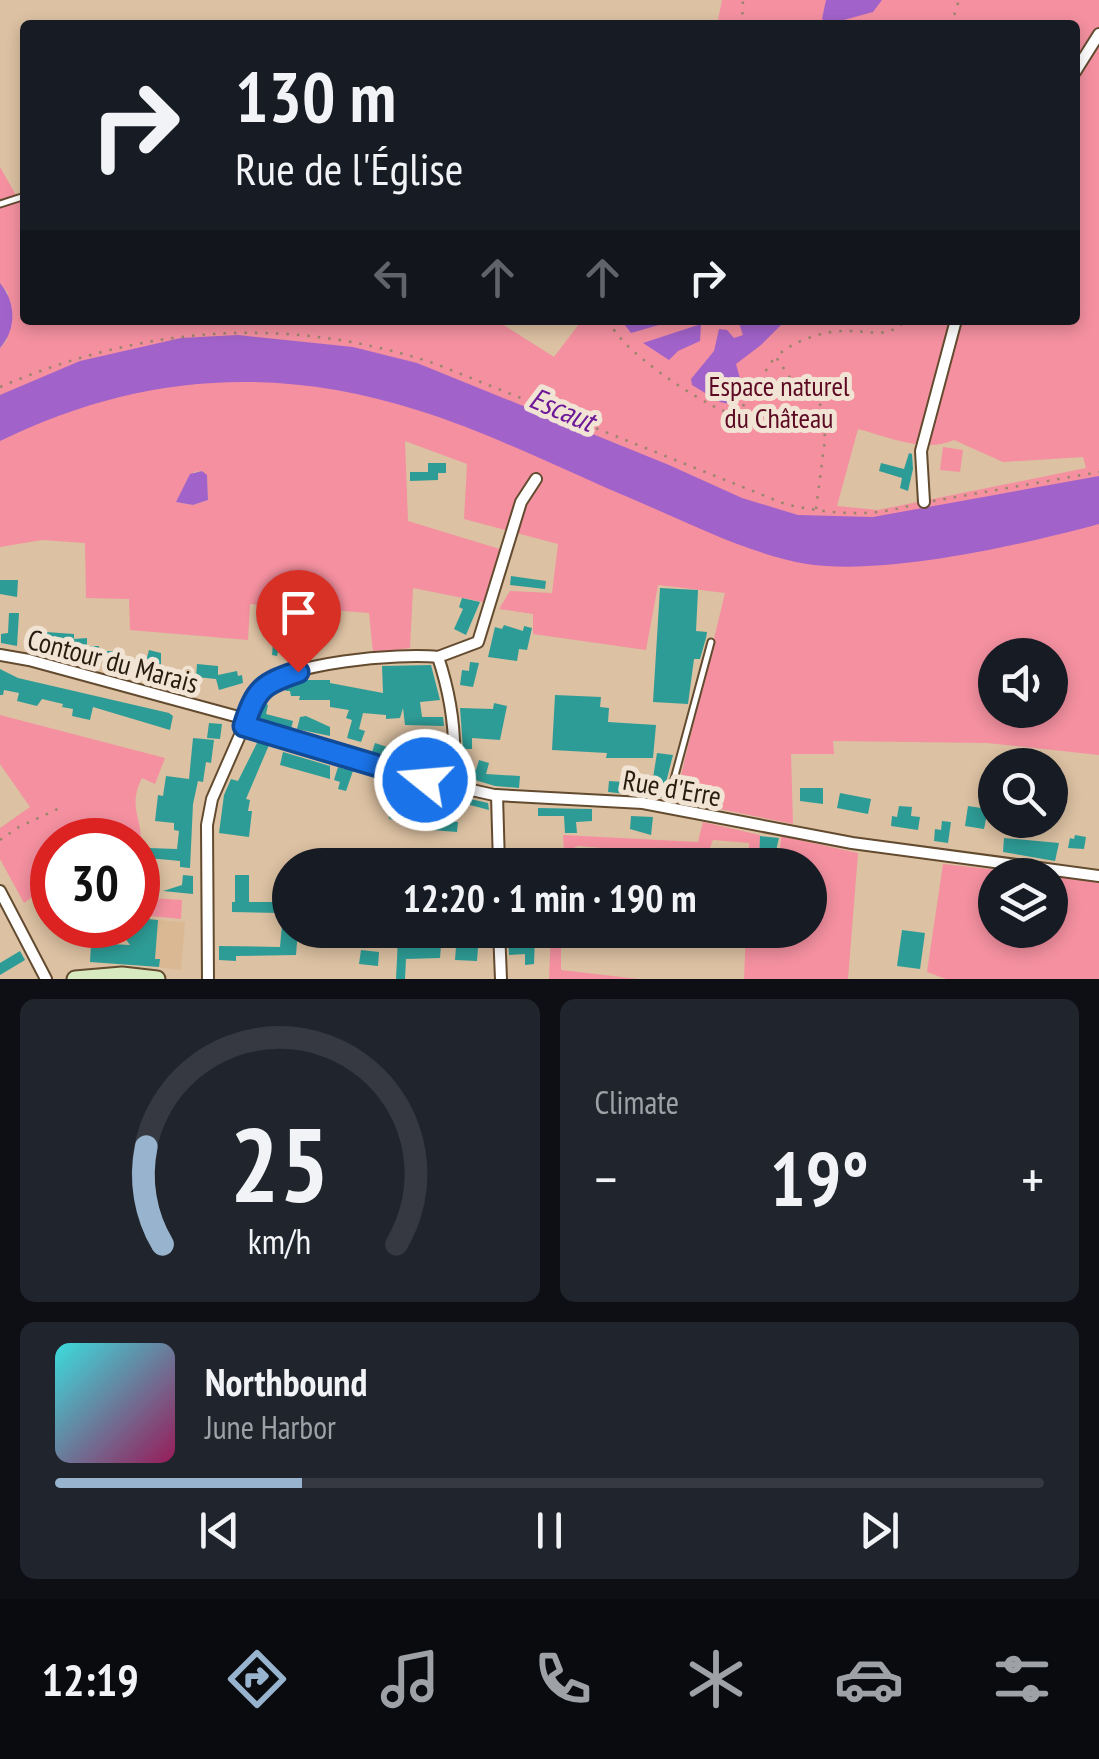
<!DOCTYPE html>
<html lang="en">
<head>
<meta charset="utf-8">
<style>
  body { margin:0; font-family:"PT Sans Narrow",sans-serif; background:#20242c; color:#f1f3f6; height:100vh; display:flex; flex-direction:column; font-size:38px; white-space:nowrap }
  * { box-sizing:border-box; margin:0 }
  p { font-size:32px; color:#9ea1a6 }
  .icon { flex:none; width:55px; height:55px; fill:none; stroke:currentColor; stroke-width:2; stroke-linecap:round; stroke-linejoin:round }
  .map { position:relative; height:979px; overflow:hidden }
  .panel { display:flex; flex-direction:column; gap:20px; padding:20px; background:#0d0f14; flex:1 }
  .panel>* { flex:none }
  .hud { position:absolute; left:20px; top:20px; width:1060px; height:305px; border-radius:10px; box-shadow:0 5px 15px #0003; background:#171b24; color:#f1f3f6; overflow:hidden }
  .tools { position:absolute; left:978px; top:638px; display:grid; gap:20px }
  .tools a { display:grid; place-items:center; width:90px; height:90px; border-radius:50%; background:#171b24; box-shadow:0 5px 15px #0003; font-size:50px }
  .speed { position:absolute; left:30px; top:818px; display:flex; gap:20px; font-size:50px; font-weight:700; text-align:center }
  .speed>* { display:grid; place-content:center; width:130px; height:130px; border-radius:50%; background:#171b24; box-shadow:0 5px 15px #0003; line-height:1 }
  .speed .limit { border:15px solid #d22; background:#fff; color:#111 }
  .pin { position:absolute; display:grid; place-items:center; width:85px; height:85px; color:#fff; margin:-102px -42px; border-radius:50% 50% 50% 0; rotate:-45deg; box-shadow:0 0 10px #0007 }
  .pin .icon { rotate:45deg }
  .me { position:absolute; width:110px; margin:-55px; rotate:287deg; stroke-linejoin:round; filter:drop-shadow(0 0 8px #0008) }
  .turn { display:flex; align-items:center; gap:35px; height:210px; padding:0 50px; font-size:45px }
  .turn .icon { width:130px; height:130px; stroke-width:2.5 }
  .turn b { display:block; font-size:70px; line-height:85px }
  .lanes { display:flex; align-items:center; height:95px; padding:0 50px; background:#0003; justify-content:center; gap:50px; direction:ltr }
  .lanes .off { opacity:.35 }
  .big { font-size:75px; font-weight:800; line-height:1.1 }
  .panel .widget { flex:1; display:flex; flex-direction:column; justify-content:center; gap:15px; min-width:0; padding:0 35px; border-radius:15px; background:#20242c }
  .panel .dial { align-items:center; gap:0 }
  .dial svg { height:260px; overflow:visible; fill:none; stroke:#363941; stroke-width:7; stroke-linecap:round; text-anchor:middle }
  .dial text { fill:#f1f3f6; stroke:none }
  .song { display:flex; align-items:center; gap:30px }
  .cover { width:120px; height:120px; border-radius:15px; background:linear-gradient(135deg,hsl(180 70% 55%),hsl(330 70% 35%)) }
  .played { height:10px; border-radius:5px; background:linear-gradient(90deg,#98b3ce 25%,#363941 25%) }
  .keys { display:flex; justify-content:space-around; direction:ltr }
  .heat { display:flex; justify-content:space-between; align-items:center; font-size:55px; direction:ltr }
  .panel .tiles { flex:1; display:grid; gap:20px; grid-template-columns:1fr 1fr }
  .widget:last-child { grid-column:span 2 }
  .trip { position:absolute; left:272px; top:848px; width:555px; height:100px; border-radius:50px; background:#171b24; box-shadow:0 5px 15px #0003; font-weight:800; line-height:100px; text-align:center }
  .dock { display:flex; height:160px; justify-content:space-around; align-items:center; background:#090b0e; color:#9ea1a6 }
  .dock .icon { width:70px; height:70px }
  .dock .on { color:#98b3ce }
  .dock b { font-size:45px; color:#f1f3f6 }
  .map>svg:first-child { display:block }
</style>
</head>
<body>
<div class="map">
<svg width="1099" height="979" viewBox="0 0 1099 979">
  <rect width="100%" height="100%" fill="#dcc1a2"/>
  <polygon fill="#d9b893" points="144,919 185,922 181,970 141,965"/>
  <g fill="#f490a0" fill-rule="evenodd">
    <path d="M 722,0 L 1099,0 L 1099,755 L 987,743 L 833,741 L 834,754 L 791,754 L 793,824 L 675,800 L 725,593 L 658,585 L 646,650 L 533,634 L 533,614 L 499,609 L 510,591 L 552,593 L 558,544 L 464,519 L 467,464 L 405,441 L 408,521 L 503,550 L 488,603 L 413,588 L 410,648 L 373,653 L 369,613 L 250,604 L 248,640 L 130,630 L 129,599 L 86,598 L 85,543 L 42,540 L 0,547 L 0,348 L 7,340 L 8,293 L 0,283 L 0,167 L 25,211 L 25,320 L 496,320 L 554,357 L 582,320 L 1075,320 L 1075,25 L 717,25 ZM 858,429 C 888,437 925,453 954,440 L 1003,462 L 1083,457 L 1086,468 L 878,510 L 837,506 ZM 202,471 L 207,476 L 208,500 L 193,505 L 176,502 L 194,472 ZM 995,655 L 1050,655 L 1050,710 L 995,710 Z"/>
    <polygon points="943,447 963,450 960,472 940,470"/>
    <path d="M 0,715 L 165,758 L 155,784 L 142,778 C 125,811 148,823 138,851 L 138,840 L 52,840 C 52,875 54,883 24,903 L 0,859 L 0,828 L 30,807 L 0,764 Z"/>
    <polygon points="703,822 760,835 759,865 748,865 749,843 713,840 707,856 578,846 572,849 570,865 565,865 563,835 698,842"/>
    <polygon points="781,836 858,853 848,979 744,979 746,930 810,930 810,865 779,865"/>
    <polygon points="943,864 1047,875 995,875 995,930 1050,930 1050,875 1099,880 1099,979 946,979 927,972"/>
    <polygon points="152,898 182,900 181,919 150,916"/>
    <polygon points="551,930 561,930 561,970 638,979 549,979"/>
  </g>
  <g fill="#a163ca">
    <polygon points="826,0 882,0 873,12 829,24 822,19"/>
    <path d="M 0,283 C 16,302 17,329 0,348 Z"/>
    <polygon points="621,320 676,320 631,333"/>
    <polygon points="738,320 786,320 761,345 736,364 743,389 737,401 730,404 720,402 692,385 691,379 714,351 719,329 727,330 734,338 743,335"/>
    <polygon points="701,324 700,341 678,351 669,360 643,343"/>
    <path d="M 238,335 L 353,347 L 417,363 L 669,465 L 742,498 L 798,515 L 873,517 L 1099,476 L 1099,524 C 1021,545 886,576 807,564 C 749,554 691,524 637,501 C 567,472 491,433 420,411 C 274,364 137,374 0,441 L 0,395 L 80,361 L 181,338 Z"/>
    <polygon points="202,471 207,475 208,500 193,505 176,502 190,474"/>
  </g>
  <g fill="#2e9c96">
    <polygon points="909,453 912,454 913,469 908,491 900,488 902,478 879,471 881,463 904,469"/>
    <polygon points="428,463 446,463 446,473 438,473 438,480 410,481 410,472 428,472"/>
    <polygon points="511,576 546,581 545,589 510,585"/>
    <polygon points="0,580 18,580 17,597 0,594"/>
    <polygon points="660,588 698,590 696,631 707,632 706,638 700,659 694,659 688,704 653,702"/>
    <polygon points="462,598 480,602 466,635 454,629 463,609 459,607"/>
    <polygon points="9,613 19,613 17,646 1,643 1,634 8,633"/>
    <polygon points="271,621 288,622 287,639 281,638 277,656 272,655 274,631 270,631"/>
    <polygon points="298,624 305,624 309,659 301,661"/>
    <polygon points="504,625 523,631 524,626 532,628 527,650 519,649 517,661 488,657 495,627 502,629"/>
    <polygon points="46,632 74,634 74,639 87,638 87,646 99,646 99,651 119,651 119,661 78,660 78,648 43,644"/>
    <polygon points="149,650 161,653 161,669 145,665"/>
    <polygon points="470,662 479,663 473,687 460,685 462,670 469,671"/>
    <polygon points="197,664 218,666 218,675 237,671 238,676 242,675 243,683 219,690 216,679 196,677"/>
    <polygon points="431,665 440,700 420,702 422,717 443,717 444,726 405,725 403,708 400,718 386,719 386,715 363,713 359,729 365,731 361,742 347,738 352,720 346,718 349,710 330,707 330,700 299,700 300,696 291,696 290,691 286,691 285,685 298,680 330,680 330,683 383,693 382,666"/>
    <polygon points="0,669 18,678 169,713 173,716 170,730 93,707 90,720 72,716 73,709 62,707 63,704 42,699 37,706 17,701 19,693 4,690 3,695 0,695"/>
    <polygon points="555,695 601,697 600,707 609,708 608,722 656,725 653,758 606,758 607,753 552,750"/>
    <polygon points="261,702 268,705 266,714 293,721 291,729 257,719"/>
    <polygon points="494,703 507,706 500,740 472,738 472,749 463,749 460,708 493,709"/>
    <polygon points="306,716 330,727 330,736 297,729 300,717"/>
    <polygon points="209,723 222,724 220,739 207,738"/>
    <polygon points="193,738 214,740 211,763 206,762 203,782 198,781 193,804 190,868 180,867 180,861 148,858 148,848 177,849 179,831 174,830 174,823 155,821 158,795 163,796 166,776 189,779"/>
    <polygon points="258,741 269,745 246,799 250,800 248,811 252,811 249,837 219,833 224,795 231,779 238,781"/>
    <polygon points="406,741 421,741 423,764 436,767 440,753 446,753 444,775 371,755 375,743 390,748 389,753 408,759"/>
    <polygon points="283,752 330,766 330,779 280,765"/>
    <polygon points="657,753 673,755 662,798 608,792 609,781 652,784"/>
    <polygon points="479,760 489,763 486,774 520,776 519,788 495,786 462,776 462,767 476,770"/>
    <polygon points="346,766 354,768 346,791 338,789 340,782 334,780 338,767 345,769"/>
    <polygon points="384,777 392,780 391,801 381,800"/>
    <polygon points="800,788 823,788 823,804 800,801"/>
    <polygon points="426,789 488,803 489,810 436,796 434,820 458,822 457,832 432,830 433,824 389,819 390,806 424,809"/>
    <polygon points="840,793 871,799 868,814 837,808"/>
    <polygon points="899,806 912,807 911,816 920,817 918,830 891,826 892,816 897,817"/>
    <polygon points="968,806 988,809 984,829 965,826"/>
    <polygon points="538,808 592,809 592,821 576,822 577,833 565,833 564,816 538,816"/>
    <polygon points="631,816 653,817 651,835 630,829"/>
    <polygon points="942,821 951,822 948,843 934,841 935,829 941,830"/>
    <polygon points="1075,835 1086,837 1084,849 1068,848 1070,838 1074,839"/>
    <polygon points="760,836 779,838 773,863 759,863"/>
    <polygon points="1004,838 1059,843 1055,861 1003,852"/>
    <polygon points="524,849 524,856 539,855 538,865 508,865 507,850"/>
    <polygon points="183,875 193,876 193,894 163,891 182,885"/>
    <polygon points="235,875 249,875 249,902 290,902 290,930 298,930 296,955 236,956 236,961 219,960 219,946 280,947 283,913 232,912 232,902 235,902"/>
    <polygon points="138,918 158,920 155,959 160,959 159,967 90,962 91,943 130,945 122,934 126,925 138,925"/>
    <polygon points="508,930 516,930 516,938 535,937 534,964 525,965 525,954 509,955"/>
    <polygon points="902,930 925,933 920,969 897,966"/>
    <polygon points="398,938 406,938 406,944 441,945 440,958 406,959 405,979 396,979"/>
    <polygon points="456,947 478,948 477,961 455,960"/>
    <polygon points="361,950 379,952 378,966 359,964"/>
    <polygon points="20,951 25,960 0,975 0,963"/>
  </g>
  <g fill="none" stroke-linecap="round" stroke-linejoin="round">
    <defs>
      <g id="lane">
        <polyline points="0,204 25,196"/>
        <polyline points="667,805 711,642"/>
      </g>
      <g id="street">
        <polyline points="1075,72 1099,34"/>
        <polyline points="924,502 921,451 956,320"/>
        <polyline points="0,655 29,660 246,719 244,726"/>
        <path d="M 246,719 C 249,710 252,697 259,690 C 285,662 400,653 438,657"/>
        <polyline points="244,726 414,777 494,795 643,803 852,843 1099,876"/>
        <path d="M 452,785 C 458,740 452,699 438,657 L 478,642 L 521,502 L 536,479"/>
        <polyline points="497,795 499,865"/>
        <polyline points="0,891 46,979"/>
        <polyline points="499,930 501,979"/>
        <polyline points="208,979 207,825 212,799 244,726"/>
      </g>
      <polyline id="secondary" points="75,979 122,975 157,979"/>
    </defs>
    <use href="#lane" stroke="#634b30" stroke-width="9"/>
    <use href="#street" stroke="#634b30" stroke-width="14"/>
    <use href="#secondary" stroke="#634b30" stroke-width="19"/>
    <g stroke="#9a856d" stroke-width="2.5" stroke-dasharray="2.5 8" stroke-linecap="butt">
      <polyline points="742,25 743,0"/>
      <polyline points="951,25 959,0"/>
      <path d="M 609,320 C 617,348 696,400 724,411 L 744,405 L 774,358"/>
      <path d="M 0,387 C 142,326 288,314 436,364 L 785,504 C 828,514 872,518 915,504"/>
      <polyline points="933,501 1099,472"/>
      <path d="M 816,509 L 825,439 L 823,407 L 795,385 L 776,357 C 791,342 822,331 844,331 C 867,330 888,340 906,320"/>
      <polyline points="0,840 19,827 62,807"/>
    </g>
    <use href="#lane" stroke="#fff" stroke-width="5"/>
    <use href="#street" stroke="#fff" stroke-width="10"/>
    <use href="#secondary" stroke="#d8eabf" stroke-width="15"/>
  </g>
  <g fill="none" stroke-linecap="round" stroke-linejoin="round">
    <defs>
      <path id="route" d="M 298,672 C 262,684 256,689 244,726 L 425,780"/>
    </defs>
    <use href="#route" stroke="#114b97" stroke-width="25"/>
    <use href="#route" stroke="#1a73e8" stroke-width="18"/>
  </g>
  <g text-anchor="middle" stroke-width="10" stroke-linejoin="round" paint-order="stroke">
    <g font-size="28" fill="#5c0923" stroke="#f2e4d4">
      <text x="779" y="396">Espace naturel<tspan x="779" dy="32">du Château</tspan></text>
    </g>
    <g font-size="28" fill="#261c10" stroke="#f2e4d4">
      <text transform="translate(113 661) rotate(15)" y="10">Contour du Marais</text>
      <text transform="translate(672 788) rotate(10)" y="10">Rue d'Erre</text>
    </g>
    <g font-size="30" font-style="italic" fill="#6d1998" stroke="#f2e4d4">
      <text transform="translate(562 410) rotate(23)" y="10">Escaut</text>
    </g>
  </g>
</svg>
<div class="tools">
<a><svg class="icon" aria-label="sound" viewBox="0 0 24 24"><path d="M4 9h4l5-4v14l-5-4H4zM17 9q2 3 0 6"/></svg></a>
<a><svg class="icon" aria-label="search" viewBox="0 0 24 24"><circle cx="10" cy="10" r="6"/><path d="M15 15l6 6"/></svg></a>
<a><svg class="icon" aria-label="layers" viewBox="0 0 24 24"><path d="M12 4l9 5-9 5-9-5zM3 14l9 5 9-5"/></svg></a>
</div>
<div class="speed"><div class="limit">30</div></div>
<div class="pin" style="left:298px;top:672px;background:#d93025"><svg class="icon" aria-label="arrive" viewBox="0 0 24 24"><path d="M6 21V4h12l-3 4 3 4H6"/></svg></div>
<svg class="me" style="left:425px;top:780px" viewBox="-20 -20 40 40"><circle r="17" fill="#1a73e8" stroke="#fff" stroke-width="3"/><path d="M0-11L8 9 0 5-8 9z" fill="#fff"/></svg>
<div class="trip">12:20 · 1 min · 190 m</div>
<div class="hud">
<div class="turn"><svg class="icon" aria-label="right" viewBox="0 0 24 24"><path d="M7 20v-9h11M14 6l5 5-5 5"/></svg><div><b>130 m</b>Rue de l'Église</div></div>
<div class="lanes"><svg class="icon off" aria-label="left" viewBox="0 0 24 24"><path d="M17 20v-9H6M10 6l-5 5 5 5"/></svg><svg class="icon off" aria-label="ahead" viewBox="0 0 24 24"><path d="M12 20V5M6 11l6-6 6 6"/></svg><svg class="icon off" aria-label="ahead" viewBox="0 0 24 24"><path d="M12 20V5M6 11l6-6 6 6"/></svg><svg class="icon" aria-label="right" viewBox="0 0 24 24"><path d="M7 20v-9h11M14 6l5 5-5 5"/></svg></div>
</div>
</div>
<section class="panel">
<div class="tiles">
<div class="widget dial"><svg viewBox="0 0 100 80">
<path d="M14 69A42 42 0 1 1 86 69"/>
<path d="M14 69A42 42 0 0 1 9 39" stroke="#98b3ce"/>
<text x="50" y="56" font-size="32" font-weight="700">25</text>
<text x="50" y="72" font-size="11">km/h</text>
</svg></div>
<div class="widget"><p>Climate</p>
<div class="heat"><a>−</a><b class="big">19°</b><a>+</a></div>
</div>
<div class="widget">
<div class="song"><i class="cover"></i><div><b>Northbound</b><p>June Harbor</p></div></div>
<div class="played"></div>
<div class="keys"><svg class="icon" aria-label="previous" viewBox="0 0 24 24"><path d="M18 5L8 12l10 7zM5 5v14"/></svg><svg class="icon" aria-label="pause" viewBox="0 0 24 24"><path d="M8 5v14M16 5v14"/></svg><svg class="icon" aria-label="next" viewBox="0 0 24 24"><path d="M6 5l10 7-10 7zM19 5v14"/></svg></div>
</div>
</div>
</section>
<nav class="dock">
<b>12:19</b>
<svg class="icon on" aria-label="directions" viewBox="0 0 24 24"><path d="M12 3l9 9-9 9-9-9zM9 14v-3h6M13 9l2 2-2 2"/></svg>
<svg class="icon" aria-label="music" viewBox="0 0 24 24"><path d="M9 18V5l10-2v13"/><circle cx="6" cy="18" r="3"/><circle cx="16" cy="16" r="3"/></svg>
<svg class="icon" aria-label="phone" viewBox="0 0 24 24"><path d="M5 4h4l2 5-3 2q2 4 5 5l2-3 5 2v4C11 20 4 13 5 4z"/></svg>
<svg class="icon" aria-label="climate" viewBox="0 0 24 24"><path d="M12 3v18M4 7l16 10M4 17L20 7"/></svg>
<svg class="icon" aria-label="car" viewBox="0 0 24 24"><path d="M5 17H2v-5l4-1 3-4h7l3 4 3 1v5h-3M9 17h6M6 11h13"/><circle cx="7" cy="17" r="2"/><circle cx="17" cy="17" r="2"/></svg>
<svg class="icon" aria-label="filters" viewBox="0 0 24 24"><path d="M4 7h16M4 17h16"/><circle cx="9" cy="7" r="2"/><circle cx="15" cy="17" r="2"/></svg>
</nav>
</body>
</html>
